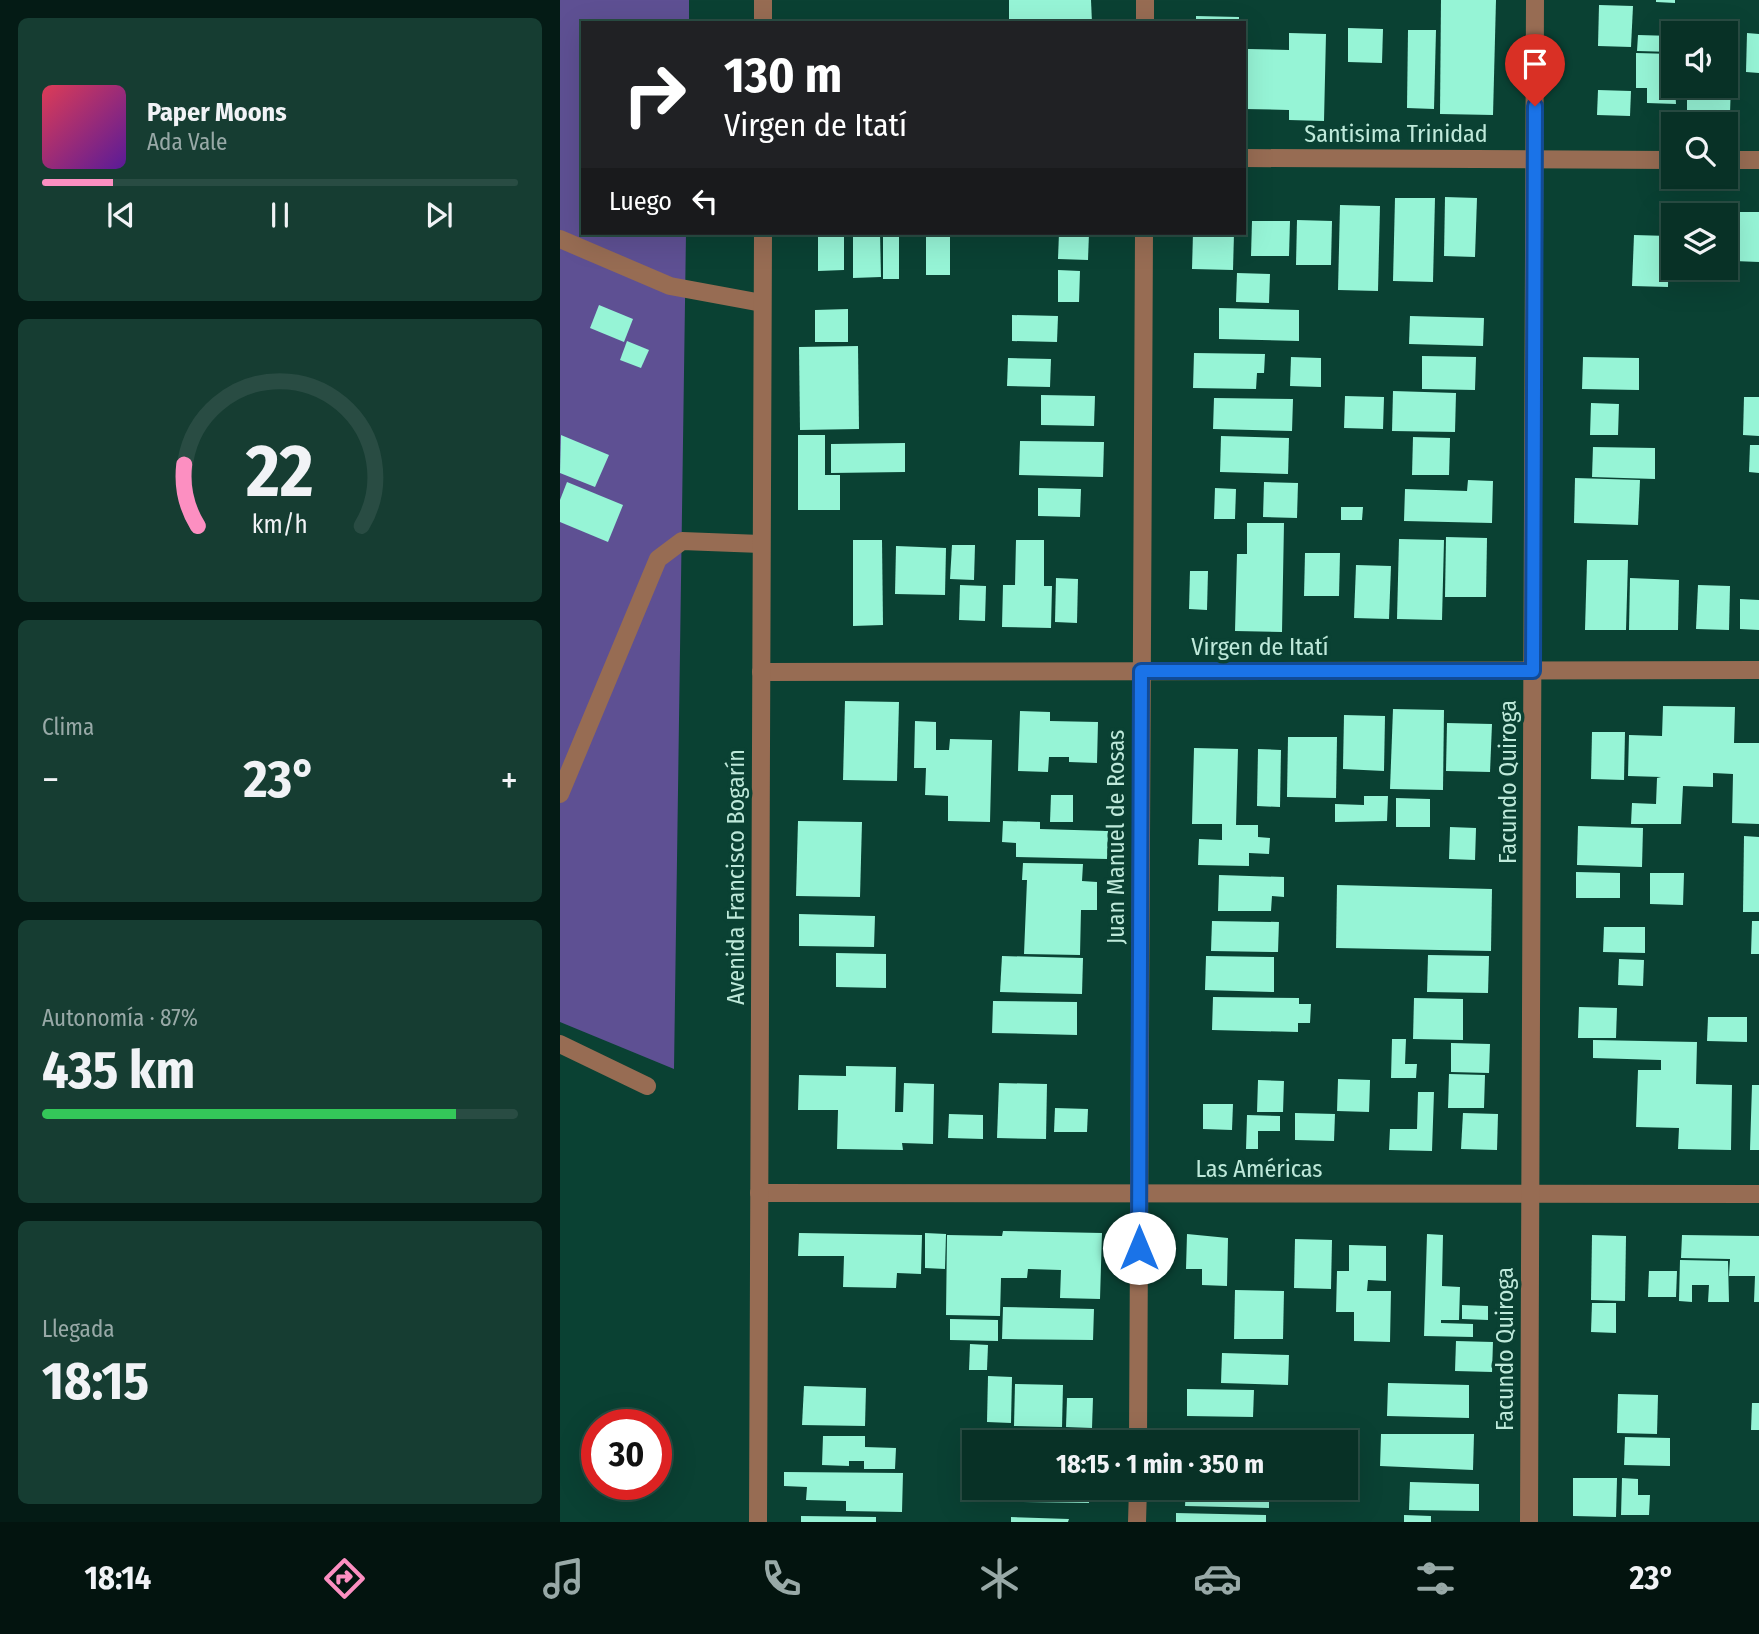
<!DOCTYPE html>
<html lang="es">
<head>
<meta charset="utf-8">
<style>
  body { margin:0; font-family:"Fira Sans Condensed",sans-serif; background:#163d32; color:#f1f3f6; height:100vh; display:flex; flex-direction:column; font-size:26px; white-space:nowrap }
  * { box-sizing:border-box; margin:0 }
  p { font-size:23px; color:#98a9a7 }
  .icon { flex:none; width:38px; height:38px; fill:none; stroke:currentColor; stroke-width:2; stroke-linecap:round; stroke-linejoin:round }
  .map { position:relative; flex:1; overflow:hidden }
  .sheet { display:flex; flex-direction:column; gap:18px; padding:18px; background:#041b15; width:560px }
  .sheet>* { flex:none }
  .banner { position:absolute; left:21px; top:21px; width:665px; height:214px; border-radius:0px; box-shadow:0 7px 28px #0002,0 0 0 2px #294c43; background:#202124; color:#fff; overflow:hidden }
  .buttons { position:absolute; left:1101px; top:21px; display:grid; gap:14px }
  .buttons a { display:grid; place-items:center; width:77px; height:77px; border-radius:0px; background:#083126; box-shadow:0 7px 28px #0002,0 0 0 2px #294c43; font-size:35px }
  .speed { position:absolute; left:21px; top:1409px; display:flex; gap:14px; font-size:35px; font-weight:700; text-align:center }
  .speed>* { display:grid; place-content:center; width:91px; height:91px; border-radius:50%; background:#083126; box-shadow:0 7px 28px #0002,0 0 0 2px #294c43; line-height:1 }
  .speed .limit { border:10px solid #d22; background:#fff; color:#111 }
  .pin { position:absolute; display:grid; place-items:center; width:60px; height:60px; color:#fff; margin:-72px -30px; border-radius:50% 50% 50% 0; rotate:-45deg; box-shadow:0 0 7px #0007 }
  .pin .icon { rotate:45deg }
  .me { position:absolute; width:77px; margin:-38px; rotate:0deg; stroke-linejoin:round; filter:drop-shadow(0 0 5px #0008) }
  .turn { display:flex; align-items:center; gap:24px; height:147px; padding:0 28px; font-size:32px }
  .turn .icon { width:91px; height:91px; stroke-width:2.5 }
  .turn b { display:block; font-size:49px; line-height:60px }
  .then { display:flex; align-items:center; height:66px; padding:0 28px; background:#0003; gap:14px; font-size:26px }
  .big { font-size:52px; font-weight:700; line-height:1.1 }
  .sheet .tile { flex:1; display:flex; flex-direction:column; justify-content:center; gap:10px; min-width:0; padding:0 24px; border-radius:10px; background:#163d32 }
  .sheet .dial { align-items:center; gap:0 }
  .dial svg { height:182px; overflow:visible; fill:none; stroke:#294c43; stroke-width:7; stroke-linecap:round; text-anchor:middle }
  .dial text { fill:#f1f3f6; stroke:none }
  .song { display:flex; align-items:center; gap:21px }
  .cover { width:84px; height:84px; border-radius:10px; background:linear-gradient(135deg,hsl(350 70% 55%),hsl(270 70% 35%)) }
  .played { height:7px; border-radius:4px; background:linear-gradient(90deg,#fc8fc1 15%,#294c43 15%) }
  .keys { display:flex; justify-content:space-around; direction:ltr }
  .heat { display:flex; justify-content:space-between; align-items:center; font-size:38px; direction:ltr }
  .charge { height:10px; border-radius:5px; background:linear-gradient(90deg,#34c759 87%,#294c43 0) }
  .trip { position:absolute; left:402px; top:1430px; width:396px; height:70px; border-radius:0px; background:#083126; box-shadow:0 7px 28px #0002,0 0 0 2px #294c43; font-weight:700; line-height:70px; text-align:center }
  .tab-bar { display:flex; height:112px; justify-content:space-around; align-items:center; background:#03140f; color:#98a9a7 }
  .tab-bar .icon { width:49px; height:49px }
  .tab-bar .active { color:#fc8fc1 }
  .tab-bar b { font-size:32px; color:#f1f3f6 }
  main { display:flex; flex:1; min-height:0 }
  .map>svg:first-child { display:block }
</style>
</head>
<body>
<main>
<section class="sheet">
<div class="tile">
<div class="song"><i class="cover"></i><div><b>Paper Moons</b><p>Ada Vale</p></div></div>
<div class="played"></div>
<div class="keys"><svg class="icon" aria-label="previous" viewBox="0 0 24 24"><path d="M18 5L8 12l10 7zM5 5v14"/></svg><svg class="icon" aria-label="pause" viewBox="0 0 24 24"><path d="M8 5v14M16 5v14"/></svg><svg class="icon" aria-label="next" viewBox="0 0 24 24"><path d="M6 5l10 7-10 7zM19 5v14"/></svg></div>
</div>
<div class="tile dial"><svg viewBox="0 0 100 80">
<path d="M14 69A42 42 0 1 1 86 69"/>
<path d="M14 69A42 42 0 0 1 8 42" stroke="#fc8fc1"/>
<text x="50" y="56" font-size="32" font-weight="700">22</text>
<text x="50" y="72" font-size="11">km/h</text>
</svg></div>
<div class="tile"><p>Clima</p>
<div class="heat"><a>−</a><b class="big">23°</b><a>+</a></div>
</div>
<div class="tile"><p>Autonomía · 87%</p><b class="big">435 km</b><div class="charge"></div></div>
<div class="tile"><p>Llegada</p><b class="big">18:15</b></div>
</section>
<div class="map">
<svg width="1199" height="1522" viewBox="0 0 1199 1522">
  <rect width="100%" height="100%" fill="#0a4133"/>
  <polygon fill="#5e5093" points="0,0 129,0 129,23 23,23 23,233 126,233 114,1069 0,1022"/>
  <g fill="#96f4d6">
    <polygon points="449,0 531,0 532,23 449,23"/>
    <polygon points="881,0 936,0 933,115 880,114"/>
    <polygon points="1096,0 1115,0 1115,3 1096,2"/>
    <polygon points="1039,5 1073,6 1071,47 1038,46"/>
    <polygon points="636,16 679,17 679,23 636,23"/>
    <polygon points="788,28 823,29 822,63 788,62"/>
    <polygon points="848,30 876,30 874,109 847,108"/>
    <polygon points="729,33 766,34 764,121 729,120 729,110 684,109 688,49 729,50"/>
    <polygon points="1187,33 1199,34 1199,73 1186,72"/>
    <polygon points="1078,35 1113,36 1113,52 1077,51"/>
    <polygon points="1076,53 1113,54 1116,104 1087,103 1087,88 1076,88"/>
    <polygon points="1166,54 1172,54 1170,113 1127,112 1127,86 1166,86"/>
    <polygon points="1038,90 1071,91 1070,116 1037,115"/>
    <polygon points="885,197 917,198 915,257 884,256"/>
    <polygon points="835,198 875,198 873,282 833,281"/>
    <polygon points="1129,203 1152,204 1152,215 1129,215"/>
    <polygon points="780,205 820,206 818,291 778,290"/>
    <polygon points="1175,212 1199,212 1199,262 1174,261"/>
    <polygon points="737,220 772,221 771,265 736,265"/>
    <polygon points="692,221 730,221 729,256 691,256"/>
    <polygon points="258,233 284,233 284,270 258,271"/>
    <polygon points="293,233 320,233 321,277 293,278"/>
    <rect x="323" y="233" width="16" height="46"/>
    <rect x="366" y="233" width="24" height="42"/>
    <polygon points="499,233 529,233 528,260 498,259"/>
    <polygon points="633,233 674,233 673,270 632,269"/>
    <polygon points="1166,233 1172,234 1171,264 1166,264"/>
    <polygon points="1074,235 1109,236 1108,287 1072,286"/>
    <polygon points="498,270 520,271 519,302 498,302"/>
    <polygon points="677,273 710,274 709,303 676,302"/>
    <polygon points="39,305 73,319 64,342 30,328"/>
    <polygon points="659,308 739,310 739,341 659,339"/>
    <polygon points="288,309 288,342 255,342 255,310"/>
    <polygon points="452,315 498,316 497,342 452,341"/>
    <polygon points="850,316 924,318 923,346 849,344"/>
    <polygon points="67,341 89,350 81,368 60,360"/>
    <polygon points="298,346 299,429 240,430 239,347"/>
    <polygon points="634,353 705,354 704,373 697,373 696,389 633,388"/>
    <polygon points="862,356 916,357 915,390 862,389"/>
    <polygon points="731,357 761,358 761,387 730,386"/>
    <polygon points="1023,357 1079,358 1079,390 1022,389"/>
    <polygon points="448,358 491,359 490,387 447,386"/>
    <polygon points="833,391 896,393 895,432 832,431"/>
    <polygon points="481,395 535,396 534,426 481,425"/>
    <polygon points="785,396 824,397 823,429 784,428"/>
    <polygon points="1184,397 1199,397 1199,436 1183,435"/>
    <polygon points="654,398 733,399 732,431 653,429"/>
    <polygon points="1031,403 1059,404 1058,435 1030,435"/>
    <polygon points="1,435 49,455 35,487 0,473"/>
    <polygon points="238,435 265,435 265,475 280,475 280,510 238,510"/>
    <polygon points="661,436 729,438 728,474 660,472"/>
    <polygon points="853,437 890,438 889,475 852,475"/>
    <polygon points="460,441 544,442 543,477 459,475"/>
    <polygon points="345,443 345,472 271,473 271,444"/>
    <polygon points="1190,445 1199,445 1199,473 1189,472"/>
    <polygon points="1033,447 1095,448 1095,479 1032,477"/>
    <polygon points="1015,478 1080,480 1078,525 1014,523"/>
    <polygon points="908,480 933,481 932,523 844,521 845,489 907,491"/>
    <polygon points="7,482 63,505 48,542 0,522 0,500"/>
    <polygon points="704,482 738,483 737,518 703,517"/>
    <polygon points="478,488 521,489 520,517 478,516"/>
    <polygon points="655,488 676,489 675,519 654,519"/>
    <polygon points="781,507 803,507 802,520 781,520"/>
    <polygon points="687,523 724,523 722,632 675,631 677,554 687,554"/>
    <polygon points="886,537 927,538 926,597 885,597"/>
    <polygon points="839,539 884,540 882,620 837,619"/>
    <polygon points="293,540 322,540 323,625 293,626"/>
    <polygon points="456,540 484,540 484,586 492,586 491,628 442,627 443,585 455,585"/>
    <polygon points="392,545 415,545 414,580 390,579"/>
    <polygon points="336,546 386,548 385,595 335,594"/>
    <polygon points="745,553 780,553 779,596 744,596"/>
    <polygon points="1027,560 1068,560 1066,630 1025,630"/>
    <polygon points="796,565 831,566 829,619 794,618"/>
    <polygon points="630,571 648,571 647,610 629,609"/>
    <polygon points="496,578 518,579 517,623 495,622"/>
    <polygon points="1070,578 1119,580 1118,630 1069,630"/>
    <polygon points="400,585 426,586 425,621 399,620"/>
    <polygon points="1138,585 1170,586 1169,630 1136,629"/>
    <polygon points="1180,599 1199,600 1199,630 1180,629"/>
    <polygon points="285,701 339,702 337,781 283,780"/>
    <polygon points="1103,706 1175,707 1174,743 1199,743 1199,824 1172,823 1173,774 1153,773 1153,787 1123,786 1121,824 1071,824 1072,803 1096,804 1097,778 1101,777 1068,776 1069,735 1102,736"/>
    <polygon points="833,709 884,710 883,790 830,789"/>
    <polygon points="460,711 490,712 490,721 538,722 537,763 509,762 509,757 489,757 488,772 458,771"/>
    <polygon points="784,715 825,716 824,771 783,769"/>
    <polygon points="355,721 376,722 376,750 389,750 390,739 432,740 430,822 388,821 388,796 365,795 366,768 354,768"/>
    <polygon points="887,723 932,724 930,772 886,771"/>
    <polygon points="1032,732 1065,732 1064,780 1031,779"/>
    <polygon points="728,737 777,737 776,798 727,797"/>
    <polygon points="634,748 678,749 676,825 698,825 698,837 710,838 709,854 689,853 689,866 638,865 639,839 662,840 662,824 632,824"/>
    <polygon points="698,749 721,750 720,807 697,806"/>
    <polygon points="491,795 513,795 513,822 490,822"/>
    <polygon points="804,796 828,796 827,821 775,822 775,804 804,805"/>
    <polygon points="836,798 870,799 870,827 836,827"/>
    <polygon points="238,821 302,822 300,897 236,896"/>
    <polygon points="443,821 480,822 480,829 548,831 547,859 456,857 456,843 442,842"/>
    <polygon points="1018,826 1083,828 1082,867 1017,865"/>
    <polygon points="890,827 916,828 915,860 889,859"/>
    <polygon points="1184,836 1199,837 1199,912 1183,912"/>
    <polygon points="463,863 523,864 522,881 537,882 537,910 521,910 520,955 464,954 467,880 462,880"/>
    <polygon points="1016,872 1060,873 1060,898 1016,898"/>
    <polygon points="1090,873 1124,873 1123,905 1090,904"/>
    <polygon points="659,875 724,877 724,897 712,896 711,911 658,911"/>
    <polygon points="777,885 932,889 931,951 776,948"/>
    <polygon points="239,914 315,916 314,947 239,946"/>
    <polygon points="652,921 719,922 718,952 651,951"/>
    <polygon points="1192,921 1199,921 1199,954 1191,954"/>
    <polygon points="1044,927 1085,927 1085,953 1043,952"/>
    <polygon points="276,953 326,954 326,988 276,987"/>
    <polygon points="868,955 929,956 928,993 867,992"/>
    <polygon points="442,956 523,958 522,994 440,992"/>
    <polygon points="646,956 714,957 714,992 645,990"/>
    <polygon points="1059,959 1084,960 1083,986 1058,985"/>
    <polygon points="653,997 739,998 739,1004 751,1004 750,1023 738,1023 738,1032 652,1030"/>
    <polygon points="854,998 903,999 903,1040 853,1039"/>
    <polygon points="433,1001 517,1002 517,1035 432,1033"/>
    <polygon points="1019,1007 1057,1008 1056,1038 1018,1038"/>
    <polygon points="1148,1017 1187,1017 1187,1042 1147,1041"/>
    <polygon points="832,1039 846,1039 845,1064 857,1064 856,1078 831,1078"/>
    <polygon points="1033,1040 1137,1042 1136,1084 1172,1085 1171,1150 1118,1149 1119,1128 1076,1127 1078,1070 1101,1070 1101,1060 1033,1058"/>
    <polygon points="891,1043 930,1044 929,1073 891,1072"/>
    <polygon points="286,1066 336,1067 335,1112 343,1112 344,1083 374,1084 373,1144 342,1143 343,1150 277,1149 278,1110 238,1110 239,1075 286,1076"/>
    <polygon points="889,1074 925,1075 924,1108 888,1108"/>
    <polygon points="778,1079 810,1080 809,1112 777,1111"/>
    <polygon points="698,1080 724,1081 723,1112 697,1112"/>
    <polygon points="439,1083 487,1084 486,1139 437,1138"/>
    <polygon points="1192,1085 1199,1085 1199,1150 1190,1150"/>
    <polygon points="858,1092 874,1092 872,1151 829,1150 830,1129 857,1129"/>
    <polygon points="643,1104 673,1104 672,1130 643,1129"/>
    <polygon points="495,1108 528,1109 527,1132 494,1132"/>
    <polygon points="735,1113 775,1114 774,1141 735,1140"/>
    <polygon points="903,1113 938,1114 937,1150 901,1149"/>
    <polygon points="389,1114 423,1115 423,1139 388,1138"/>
    <polygon points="687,1115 720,1116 720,1131 698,1131 698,1149 686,1149"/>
    <polygon points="443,1231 542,1233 540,1299 500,1298 501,1270 468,1269 467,1278 441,1278 440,1316 386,1315 387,1235 442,1236"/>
    <polygon points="239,1233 362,1235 361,1274 337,1273 336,1288 283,1287 284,1256 238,1256"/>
    <polygon points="365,1233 386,1234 385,1269 365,1268"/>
    <polygon points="627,1234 668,1238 667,1286 642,1285 642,1269 626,1269"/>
    <polygon points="867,1234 883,1235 882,1286 900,1287 899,1320 881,1320 881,1323 913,1324 913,1337 864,1336"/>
    <polygon points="1032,1235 1066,1236 1065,1301 1031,1300"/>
    <polygon points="1122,1235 1199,1236 1199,1302 1194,1302 1195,1276 1169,1276 1170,1259 1121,1258"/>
    <polygon points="735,1239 772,1240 771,1289 734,1288"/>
    <polygon points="789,1245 826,1246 826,1281 808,1280 807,1291 831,1291 830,1342 794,1341 794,1312 776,1312 777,1271 789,1271"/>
    <polygon points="1120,1260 1168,1261 1169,1302 1148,1302 1149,1285 1132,1285 1132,1302 1119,1301"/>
    <polygon points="1089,1271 1117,1271 1116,1297 1088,1297"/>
    <polygon points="675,1290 724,1291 723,1339 674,1339"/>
    <polygon points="1032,1303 1056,1303 1056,1333 1031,1332"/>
    <polygon points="902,1305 928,1306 928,1320 902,1319"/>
    <polygon points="443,1307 534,1309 533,1340 442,1339"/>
    <polygon points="390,1319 438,1320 438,1341 390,1340"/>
    <polygon points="896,1341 933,1342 932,1372 895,1371"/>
    <polygon points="410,1344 428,1345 427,1370 409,1370"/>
    <polygon points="662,1353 729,1355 728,1385 661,1383"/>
    <polygon points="428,1376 452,1377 451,1423 427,1422"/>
    <polygon points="828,1383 909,1385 909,1418 827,1416"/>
    <polygon points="455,1384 503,1385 502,1427 454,1426"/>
    <polygon points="244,1386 306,1388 305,1426 242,1425"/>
    <polygon points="627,1389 694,1390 693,1417 627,1416"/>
    <polygon points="1058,1394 1098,1395 1097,1434 1057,1433"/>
    <polygon points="507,1398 533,1398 532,1428 506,1427"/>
    <polygon points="1192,1403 1199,1403 1199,1430 1191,1430"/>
    <polygon points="629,1430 667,1431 667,1442 629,1442"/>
    <polygon points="438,1431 512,1433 511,1442 438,1442"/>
    <polygon points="821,1434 914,1434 913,1470 820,1466"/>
    <polygon points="263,1436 305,1436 305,1447 336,1448 335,1469 304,1469 304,1461 289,1461 289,1466 262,1465"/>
    <polygon points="1065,1437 1110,1438 1110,1466 1064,1465"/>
    <polygon points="224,1472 343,1473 342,1512 286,1511 286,1501 246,1500 247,1487 224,1486"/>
    <polygon points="1013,1478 1057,1478 1056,1517 1013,1516"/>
    <polygon points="1062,1478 1078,1479 1078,1495 1090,1495 1089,1515 1061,1515"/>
    <polygon points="850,1482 919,1484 919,1511 849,1510"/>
    <polygon points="463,1488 529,1488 529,1503 463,1502"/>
    <polygon points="626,1488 709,1488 709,1508 625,1506"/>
    <polygon points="616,1513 706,1515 706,1522 616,1522"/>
    <polygon points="844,1515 871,1516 871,1522 844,1522"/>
    <polygon points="241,1516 316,1517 316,1522 241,1522"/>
    <polygon points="451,1517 509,1519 508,1522 451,1522"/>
  </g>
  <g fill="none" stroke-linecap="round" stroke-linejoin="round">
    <g stroke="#976c53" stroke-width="18">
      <polyline points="203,23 203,0"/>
      <polyline points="585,23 585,0"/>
      <polyline points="684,158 1113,160"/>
      <polyline points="1166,160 1199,160"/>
      <polyline points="0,239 110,286 202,303"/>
      <polyline points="201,672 1199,670"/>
      <polyline points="0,794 98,559 122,541 201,544"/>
      <polyline points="0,1044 87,1086"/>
      <polyline points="199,1193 1199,1194"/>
      <polyline points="578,1442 584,233"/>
      <polyline points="198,1522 203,233"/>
      <polyline points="577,1522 578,1488"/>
      <polyline points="969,1522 975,0"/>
    </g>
  </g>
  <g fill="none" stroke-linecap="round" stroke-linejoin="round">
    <defs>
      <polyline id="route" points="579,1248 581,671 973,671 975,106"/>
    </defs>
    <use href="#route" stroke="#114b97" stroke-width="18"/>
    <use href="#route" stroke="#1a73e8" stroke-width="12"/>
  </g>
  <g text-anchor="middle" stroke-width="7" stroke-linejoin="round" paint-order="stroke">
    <g font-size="24" fill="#bee9da" stroke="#0a4133">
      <text x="836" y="142">Santisima Trinidad</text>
      <text x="700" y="655">Virgen de Itatí</text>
      <text transform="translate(948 782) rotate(-90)" y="8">Facundo Quiroga</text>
      <text transform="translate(556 837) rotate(-90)" y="8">Juan Manuel de Rosas</text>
      <text transform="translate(176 877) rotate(-90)" y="8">Avenida Francisco Bogarín</text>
      <text x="699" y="1177">Las Américas</text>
      <text transform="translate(945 1349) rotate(-90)" y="8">Facundo Quiroga</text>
    </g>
  </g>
</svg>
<div class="buttons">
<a><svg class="icon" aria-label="sound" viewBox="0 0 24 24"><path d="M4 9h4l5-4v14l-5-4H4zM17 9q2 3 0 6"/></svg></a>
<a><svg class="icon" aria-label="search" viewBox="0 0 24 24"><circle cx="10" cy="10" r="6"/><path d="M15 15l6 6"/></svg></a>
<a><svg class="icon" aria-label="layers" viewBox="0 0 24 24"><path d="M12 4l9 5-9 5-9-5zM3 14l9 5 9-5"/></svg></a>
</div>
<div class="speed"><div class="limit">30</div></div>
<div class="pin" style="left:975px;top:106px;background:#d93025"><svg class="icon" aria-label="arrive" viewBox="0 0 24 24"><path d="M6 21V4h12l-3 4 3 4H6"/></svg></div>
<svg class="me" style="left:579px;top:1248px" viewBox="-20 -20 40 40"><circle r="19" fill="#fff"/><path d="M0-13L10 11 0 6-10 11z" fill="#1a73e8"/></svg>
<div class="trip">18:15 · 1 min · 350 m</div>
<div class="banner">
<div class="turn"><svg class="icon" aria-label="right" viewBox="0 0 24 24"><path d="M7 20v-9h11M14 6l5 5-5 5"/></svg><div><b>130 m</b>Virgen de Itatí</div></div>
<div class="then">Luego<svg class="icon" aria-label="left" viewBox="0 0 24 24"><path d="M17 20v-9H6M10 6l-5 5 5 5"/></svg></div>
</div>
</div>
</main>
<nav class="tab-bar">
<b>18:14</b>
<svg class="icon active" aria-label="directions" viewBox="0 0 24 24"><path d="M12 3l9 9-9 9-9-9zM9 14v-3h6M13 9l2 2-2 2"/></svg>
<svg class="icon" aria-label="music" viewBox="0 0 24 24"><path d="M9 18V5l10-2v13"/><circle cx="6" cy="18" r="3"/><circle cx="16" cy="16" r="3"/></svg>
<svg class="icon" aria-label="phone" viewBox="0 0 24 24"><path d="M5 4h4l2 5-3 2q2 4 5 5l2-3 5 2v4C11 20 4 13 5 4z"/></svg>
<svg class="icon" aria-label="climate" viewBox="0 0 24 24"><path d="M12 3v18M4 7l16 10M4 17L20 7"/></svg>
<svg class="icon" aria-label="car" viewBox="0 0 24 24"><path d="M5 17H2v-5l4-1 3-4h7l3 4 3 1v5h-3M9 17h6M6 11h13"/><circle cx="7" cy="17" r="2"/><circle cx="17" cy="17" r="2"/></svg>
<svg class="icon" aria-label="filters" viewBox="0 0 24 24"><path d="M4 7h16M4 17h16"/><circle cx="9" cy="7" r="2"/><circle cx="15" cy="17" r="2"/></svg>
<b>23°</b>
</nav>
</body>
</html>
